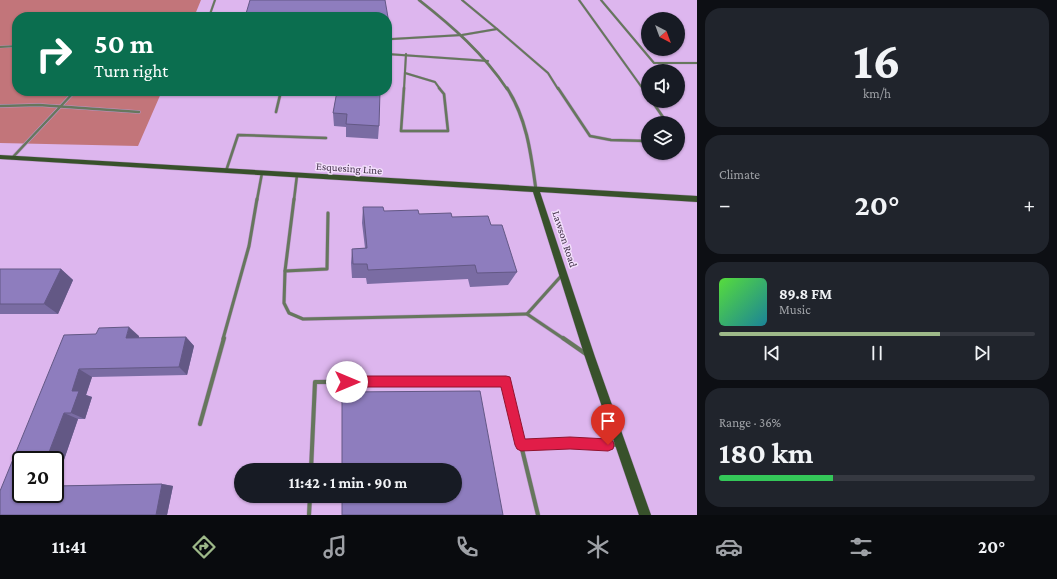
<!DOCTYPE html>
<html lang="en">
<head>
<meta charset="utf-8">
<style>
  body { margin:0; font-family:"Crimson Pro",serif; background:#20242c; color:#f1f3f6; height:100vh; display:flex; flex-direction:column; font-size:15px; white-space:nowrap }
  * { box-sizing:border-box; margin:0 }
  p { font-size:13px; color:#9ea1a6 }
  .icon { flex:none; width:22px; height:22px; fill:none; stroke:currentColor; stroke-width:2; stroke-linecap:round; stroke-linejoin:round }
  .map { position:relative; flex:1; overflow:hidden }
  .sheet { display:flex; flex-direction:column; gap:8px; padding:8px; background:#0d0f14; width:360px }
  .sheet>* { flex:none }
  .hud { position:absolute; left:12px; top:12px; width:380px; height:84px; border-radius:16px; box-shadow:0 1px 3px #0004; background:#0b6e4f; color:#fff; overflow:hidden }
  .needle { width:26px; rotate:139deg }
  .buttons { position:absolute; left:641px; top:12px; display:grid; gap:8px }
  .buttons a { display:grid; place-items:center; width:44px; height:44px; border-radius:50%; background:#171b24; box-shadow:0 1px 3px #0004; font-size:20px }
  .speed { position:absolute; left:12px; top:451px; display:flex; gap:8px; font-size:20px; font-weight:700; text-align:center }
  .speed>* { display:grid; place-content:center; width:52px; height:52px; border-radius:50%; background:#171b24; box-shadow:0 1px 3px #0004; line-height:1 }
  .speed .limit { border:2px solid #111; border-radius:6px; background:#fff; color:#111 }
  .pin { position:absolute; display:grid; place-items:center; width:34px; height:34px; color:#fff; margin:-41px -17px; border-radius:50% 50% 50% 0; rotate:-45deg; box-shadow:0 0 4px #0007 }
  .pin .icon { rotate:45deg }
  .me { position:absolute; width:44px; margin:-22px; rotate:90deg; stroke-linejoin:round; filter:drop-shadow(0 0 3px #0008) }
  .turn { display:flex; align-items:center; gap:14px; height:84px; padding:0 16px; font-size:18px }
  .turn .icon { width:52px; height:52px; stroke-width:2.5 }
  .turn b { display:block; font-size:28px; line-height:34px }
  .big { font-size:30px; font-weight:700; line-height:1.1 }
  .sheet .tile { flex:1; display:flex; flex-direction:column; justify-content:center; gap:6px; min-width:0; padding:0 14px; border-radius:16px; background:#20242c }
  .sheet .dial { align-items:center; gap:0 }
  .dial b { font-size:52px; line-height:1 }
  .song { display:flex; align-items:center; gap:12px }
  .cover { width:48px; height:48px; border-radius:6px; background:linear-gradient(135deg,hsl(110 70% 55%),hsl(190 70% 35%)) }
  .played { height:4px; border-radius:2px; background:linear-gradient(90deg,#9eb989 70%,#363941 70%) }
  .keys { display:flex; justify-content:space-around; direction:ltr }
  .heat { display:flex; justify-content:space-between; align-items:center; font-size:22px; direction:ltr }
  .charge { height:6px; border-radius:3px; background:linear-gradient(90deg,#34c759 36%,#363941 0) }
  .trip { position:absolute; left:234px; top:463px; width:228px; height:40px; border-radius:20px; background:#171b24; box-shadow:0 1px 3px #0004; font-weight:700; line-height:40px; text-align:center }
  .tab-bar { display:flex; height:64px; justify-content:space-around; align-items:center; background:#090b0e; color:#9ea1a6 }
  .tab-bar .icon { width:28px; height:28px }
  .tab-bar .on { color:#9eb989 }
  .tab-bar b { font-size:18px; color:#f1f3f6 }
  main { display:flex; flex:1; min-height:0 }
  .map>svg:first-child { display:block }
</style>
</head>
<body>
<main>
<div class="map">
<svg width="697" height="515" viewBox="0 0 697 515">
  <rect width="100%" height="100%" fill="#ddb6ee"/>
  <polygon fill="#c2757a" points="0,0 201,0 194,17 17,17 17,91 162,91 138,146 0,143"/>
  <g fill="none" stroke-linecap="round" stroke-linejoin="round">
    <defs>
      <g id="lane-far3">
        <polyline points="579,0 643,89"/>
        <polyline points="601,0 654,63 697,63"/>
        <polyline points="209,17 215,0"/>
        <polyline points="497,29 548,73 558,89"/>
        <polyline points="392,39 462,35 497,29 462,0"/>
        <polyline points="0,47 17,46"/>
        <polyline points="387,54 488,61"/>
        <polyline points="405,73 435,82 440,89"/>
        <polyline points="404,89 406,54"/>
      </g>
      <g id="lane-far2">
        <polyline points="404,88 401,131 448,131 444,94 439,88"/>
        <polyline points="558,88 590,136 611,140 648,141"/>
        <polyline points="643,88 648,95"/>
        <polyline points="652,101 667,123"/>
        <polyline points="0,106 39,105 139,112"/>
        <polyline points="276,112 281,91"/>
        <polyline points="12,158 75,91"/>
        <polyline points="226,171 238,135 326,138"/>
        <polyline points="257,200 262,173"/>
        <polyline points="294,200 297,175"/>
      </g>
      <g id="lane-far1">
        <polyline points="294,199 285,271 284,303 289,313 303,319 527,314"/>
        <polyline points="285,271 327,269 328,213"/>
        <polyline points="562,275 527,314 564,339"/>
        <polyline points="223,339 249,246 257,199"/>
      </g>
      <g id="lane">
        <polyline points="563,338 586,354"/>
        <polyline points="200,424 224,338"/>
        <polyline points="311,470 315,382 506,381 521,445"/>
        <polyline points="309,515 310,496"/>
        <polyline points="538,515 521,445 570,443 619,445"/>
      </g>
      <path id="street-far1" d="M 419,0 C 452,26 483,53 507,89"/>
      <path id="street" d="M 507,88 C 527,119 531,154 536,190"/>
      <polygon id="secondary" points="0,155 697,196 697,202 540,192 595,357 651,515 639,515 585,357 533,192 0,159"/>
    </defs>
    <use href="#lane-far3" stroke="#b997c7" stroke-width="2.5"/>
    <use href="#lane-far2" stroke="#b997c7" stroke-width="3.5"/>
    <use href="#lane-far1" stroke="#b997c7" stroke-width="4"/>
    <use href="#lane" stroke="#b997c7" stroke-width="5"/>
    <use href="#street-far1" stroke="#b997c7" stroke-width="3"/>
    <use href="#street" stroke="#b997c7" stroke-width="4"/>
    <use href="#secondary" stroke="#b997c7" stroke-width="1"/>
    <use href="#lane-far3" stroke="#66775d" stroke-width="2"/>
    <use href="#lane-far2" stroke="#66775d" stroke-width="2.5"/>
    <use href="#lane-far1" stroke="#66775d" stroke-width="3"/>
    <use href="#lane" stroke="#66775d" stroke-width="4"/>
    <use href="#street-far1" stroke="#66775d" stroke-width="2.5"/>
    <use href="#street" stroke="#66775d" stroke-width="3"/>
    <use href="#secondary" fill="#38512b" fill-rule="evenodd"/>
  </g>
  <g fill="#7a6ca3">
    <polygon points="387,17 390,29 389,42 387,42"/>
    <polygon points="337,91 379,126 378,139 346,137 346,127 334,126 333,113"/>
    <polygon points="363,207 384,211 452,217 491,225 517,272 508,285 470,287 468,279 367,284 366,278 352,278 351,263 352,249 365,248 362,223"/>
    <polygon points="0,269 61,269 73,280 58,314 0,314"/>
    <polygon points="64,335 139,336 139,338 186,337 194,346 187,375 92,377 86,395 92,397 85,419 78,419 55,486 162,484 173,486 167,515 0,515"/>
  </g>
  <g fill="#635885">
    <polygon points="61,269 73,280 58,314 44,304"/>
    <polygon points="129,327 139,336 137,347 126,338"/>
    <polygon points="186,337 194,346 187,375 179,367"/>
    <polygon points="79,369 92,377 86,395 92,397 85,419 71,413 72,391"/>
    <polygon points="64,413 78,419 55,486 55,460 46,460"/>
    <polygon points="162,484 173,486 167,515 156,515"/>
  </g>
  <g fill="#8e7dbe" stroke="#635885">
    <polygon points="250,0 385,0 390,29 387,29 387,17 245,17"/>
    <polygon points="337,91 380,91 379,126 346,124 347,114 333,113"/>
    <polygon points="363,207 383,207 384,211 418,210 419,214 451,213 452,217 488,216 491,225 502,225 517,272 477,273 475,265 368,270 367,264 353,264 352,249 367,248"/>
    <polygon points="0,269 61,269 44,304 0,304"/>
    <polygon points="129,327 126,338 186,337 179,367 79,369 72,391 79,391 71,413 64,413 46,460 21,460 21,494 55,494 55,486 162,484 156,515 0,515 0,491 64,335 96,334 99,328"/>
    <polygon points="480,391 503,515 342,515 342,496 455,496 455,470 342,470 342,392"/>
  </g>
  <polygon fill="#e11d48" stroke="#92132f" points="347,376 506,376 510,377 511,381 525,439 570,437 608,439 613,441 614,445 613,449 608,451 570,449 521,451 517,449 515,445 501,387 347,387 343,386 341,382 343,378"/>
  <g text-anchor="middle" stroke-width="3" stroke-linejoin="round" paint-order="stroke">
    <g font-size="11" fill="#45354c" stroke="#f3dffc">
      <text transform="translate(349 168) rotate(4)" y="4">Esquesing Line</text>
      <text transform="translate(565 239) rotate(72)" y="4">Lawson Road</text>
    </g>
  </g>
</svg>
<div class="buttons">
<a><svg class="needle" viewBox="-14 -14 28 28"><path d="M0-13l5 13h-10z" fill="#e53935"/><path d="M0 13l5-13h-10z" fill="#9ea1a6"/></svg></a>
<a><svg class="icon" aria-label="sound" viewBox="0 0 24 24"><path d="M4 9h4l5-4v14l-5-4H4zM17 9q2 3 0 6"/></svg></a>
<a><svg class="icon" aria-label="layers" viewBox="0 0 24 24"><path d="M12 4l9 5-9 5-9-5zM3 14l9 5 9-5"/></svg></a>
</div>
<div class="speed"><div class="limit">20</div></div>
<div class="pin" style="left:608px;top:445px;background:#d93025"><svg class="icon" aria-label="arrive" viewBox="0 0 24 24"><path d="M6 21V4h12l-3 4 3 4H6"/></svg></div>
<svg class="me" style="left:347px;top:382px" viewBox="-20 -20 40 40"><circle r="19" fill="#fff"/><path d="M0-13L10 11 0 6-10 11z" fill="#e11d48"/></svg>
<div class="trip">11:42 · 1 min · 90 m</div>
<div class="hud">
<div class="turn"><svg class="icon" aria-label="right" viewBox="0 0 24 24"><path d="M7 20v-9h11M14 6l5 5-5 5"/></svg><div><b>50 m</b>Turn right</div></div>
</div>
</div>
<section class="sheet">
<div class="tile dial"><b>16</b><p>km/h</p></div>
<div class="tile"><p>Climate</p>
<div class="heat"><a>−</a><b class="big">20°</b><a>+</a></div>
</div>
<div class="tile">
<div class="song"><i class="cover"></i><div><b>89.8 FM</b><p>Music</p></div></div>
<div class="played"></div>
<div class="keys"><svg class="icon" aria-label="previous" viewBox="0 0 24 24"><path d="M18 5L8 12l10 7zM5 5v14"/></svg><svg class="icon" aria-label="pause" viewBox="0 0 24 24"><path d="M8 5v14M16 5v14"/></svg><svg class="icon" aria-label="next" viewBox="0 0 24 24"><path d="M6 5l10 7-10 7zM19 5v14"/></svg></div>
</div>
<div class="tile"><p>Range · 36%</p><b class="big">180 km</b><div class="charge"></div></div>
</section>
</main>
<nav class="tab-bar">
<b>11:41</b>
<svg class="icon on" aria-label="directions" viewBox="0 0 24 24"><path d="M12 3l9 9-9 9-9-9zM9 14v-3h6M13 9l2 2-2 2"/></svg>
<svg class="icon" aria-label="music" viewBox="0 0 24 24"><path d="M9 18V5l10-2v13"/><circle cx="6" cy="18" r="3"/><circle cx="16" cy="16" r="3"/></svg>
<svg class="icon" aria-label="phone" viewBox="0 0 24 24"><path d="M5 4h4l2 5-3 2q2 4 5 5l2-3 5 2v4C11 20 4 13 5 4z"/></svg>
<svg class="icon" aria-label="climate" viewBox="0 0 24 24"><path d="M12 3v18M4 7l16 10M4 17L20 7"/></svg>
<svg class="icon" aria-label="car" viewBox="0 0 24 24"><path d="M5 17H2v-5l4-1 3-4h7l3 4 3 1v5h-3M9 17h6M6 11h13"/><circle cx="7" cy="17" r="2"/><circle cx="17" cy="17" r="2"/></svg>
<svg class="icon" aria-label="filters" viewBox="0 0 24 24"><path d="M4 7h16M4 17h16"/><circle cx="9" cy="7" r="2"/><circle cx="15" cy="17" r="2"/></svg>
<b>20°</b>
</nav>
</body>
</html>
